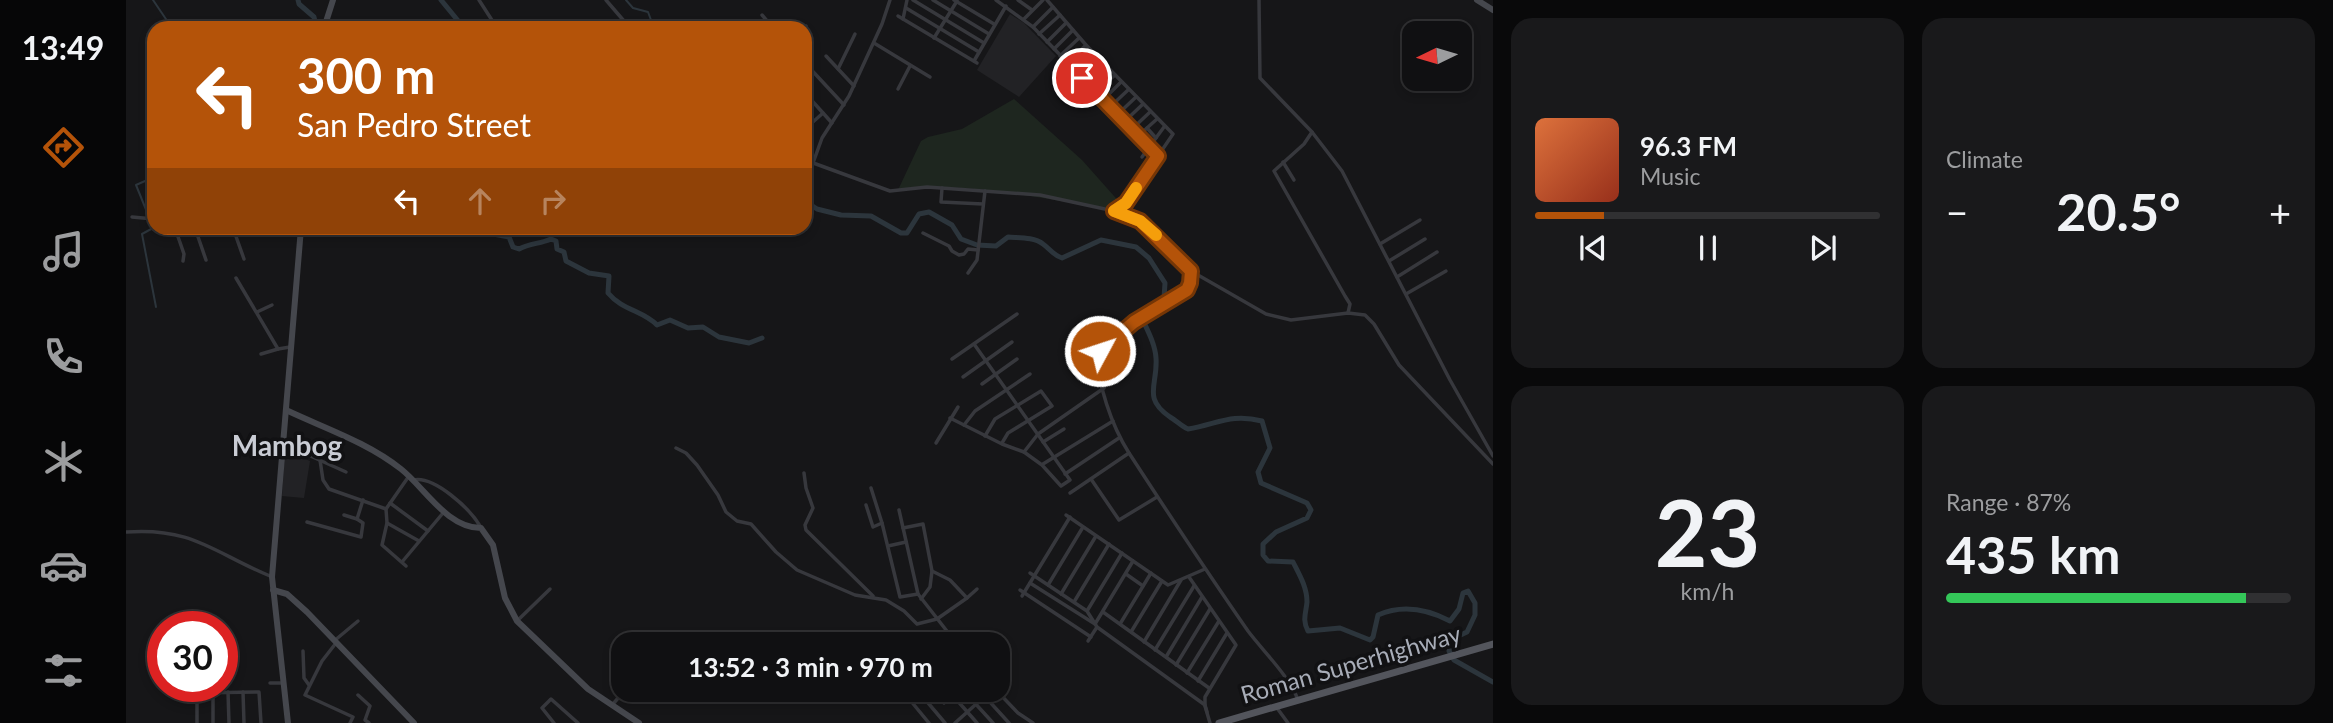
<!DOCTYPE html>
<html lang="en">
<head>
<meta charset="utf-8">
<style>
  body { margin:0; font-family:Lato,sans-serif; background:#19191b; color:#f1f3f6; height:100vh; display:flex; flex-direction:column; font-size:26px; white-space:nowrap }
  * { box-sizing:border-box; margin:0 }
  p { font-size:23px; color:#9c9d9f }
  .icon { flex:none; width:38px; height:38px; fill:none; stroke:currentColor; stroke-width:2; stroke-linecap:round; stroke-linejoin:round }
  .map { position:relative; flex:1; overflow:hidden }
  .sheet { display:flex; flex-direction:column; gap:18px; padding:18px; background:#09090a; width:840px }
  .sheet>* { flex:none }
  .guide { position:absolute; left:21px; top:21px; width:665px; height:214px; border-radius:21px; box-shadow:0 4px 10px #0003,0 0 0 2px #303032; background:#b45309; color:#fff; overflow:hidden }
  .needle { width:46px; rotate:265deg }
  .fabs { position:absolute; left:1276px; top:21px; display:grid; gap:14px }
  .fabs a { display:grid; place-items:center; width:70px; height:70px; border-radius:14px; background:#101012; box-shadow:0 4px 10px #0003,0 0 0 2px #303032; font-size:35px }
  .speed { position:absolute; left:21px; top:611px; display:flex; gap:14px; font-size:35px; font-weight:700; text-align:center }
  .speed>* { display:grid; place-content:center; width:91px; height:91px; border-radius:50%; background:#101012; box-shadow:0 4px 10px #0003,0 0 0 2px #303032; line-height:1 }
  .speed .limit { border:10px solid #d22; background:#fff; color:#111 }
  .pin { position:absolute; display:grid; place-items:center; width:60px; height:60px; color:#fff; margin:-30px; border:4px solid #fff; border-radius:50%; box-shadow:0 2px 7px #0007 }
  .me { position:absolute; width:77px; margin:-38px; rotate:50deg; stroke-linejoin:round; filter:drop-shadow(0 0 5px #0008) }
  .turn { display:flex; align-items:center; gap:24px; height:147px; padding:0 35px; font-size:32px }
  .turn .icon { width:91px; height:91px; stroke-width:2.5 }
  .turn b { display:block; font-size:49px; line-height:60px }
  .lanes { display:flex; align-items:center; height:66px; padding:0 35px; background:#0003; justify-content:center; gap:35px; direction:ltr }
  .lanes .off { opacity:.35 }
  .big { font-size:52px; font-weight:700; line-height:1.1 }
  .sheet .widget { flex:1; display:flex; flex-direction:column; justify-content:center; gap:10px; min-width:0; padding:0 24px; border-radius:21px; background:#19191b }
  .sheet .dial { align-items:center; gap:0 }
  .dial b { font-size:91px; line-height:1 }
  .song { display:flex; align-items:center; gap:21px }
  .cover { width:84px; height:84px; border-radius:10px; background:linear-gradient(135deg,hsl(20 70% 55%),hsl(10 70% 35%)) }
  .played { height:7px; border-radius:4px; background:linear-gradient(90deg,#b45309 20%,#303032 20%) }
  .keys { display:flex; justify-content:space-around; direction:ltr }
  .heat { display:flex; justify-content:space-between; align-items:center; font-size:38px; direction:ltr }
  .charge { height:10px; border-radius:5px; background:linear-gradient(90deg,#34c759 87%,#303032 0) }
  .sheet .tiles { flex:1; display:grid; gap:18px; grid-template-columns:repeat(2,1fr) }
  .trip { position:absolute; left:485px; top:632px; width:399px; height:70px; border-radius:21px; background:#101012; box-shadow:0 4px 10px #0003,0 0 0 2px #303032; font-weight:700; line-height:70px; text-align:center }
  main { display:flex; flex:1; min-height:0 }
  .dock { display:flex; flex-direction:column; width:126px; justify-content:space-around; align-items:center; background:#060607; color:#9c9d9f }
  .dock .icon { width:49px; height:49px }
  .dock .on { color:#b45309 }
  .dock b { font-size:32px; color:#f1f3f6 }
  .map>svg:first-child { display:block }
</style>
</head>
<body>
<main>
<nav class="dock">
<b>13:49</b>
<svg class="icon on" aria-label="directions" viewBox="0 0 24 24"><path d="M12 3l9 9-9 9-9-9zM9 14v-3h6M13 9l2 2-2 2"/></svg>
<svg class="icon" aria-label="music" viewBox="0 0 24 24"><path d="M9 18V5l10-2v13"/><circle cx="6" cy="18" r="3"/><circle cx="16" cy="16" r="3"/></svg>
<svg class="icon" aria-label="phone" viewBox="0 0 24 24"><path d="M5 4h4l2 5-3 2q2 4 5 5l2-3 5 2v4C11 20 4 13 5 4z"/></svg>
<svg class="icon" aria-label="climate" viewBox="0 0 24 24"><path d="M12 3v18M4 7l16 10M4 17L20 7"/></svg>
<svg class="icon" aria-label="car" viewBox="0 0 24 24"><path d="M5 17H2v-5l4-1 3-4h7l3 4 3 1v5h-3M9 17h6M6 11h13"/><circle cx="7" cy="17" r="2"/><circle cx="17" cy="17" r="2"/></svg>
<svg class="icon" aria-label="filters" viewBox="0 0 24 24"><path d="M4 7h16M4 17h16"/><circle cx="9" cy="7" r="2"/><circle cx="15" cy="17" r="2"/></svg>
</nav>
<div class="map">
<svg width="1367" height="723" viewBox="0 0 1367 723">
  <rect width="100%" height="100%" fill="#161618"/>
  <g fill="#222225">
    <polygon points="884,14 898,23 930,56 893,97 851,70"/>
    <polygon points="159,451 184,461 178,498 156,496"/>
  </g>
  <path fill="#1e261f" d="M 888,99 L 956,160 L 996,205 L 989,210 C 920,200 841,180 772,190 L 795,141 L 802,137 L 836,129 Z"/>
  <g fill="none" stroke-linecap="round" stroke-linejoin="round">
    <g stroke="#2c353c" stroke-width="2">
      <polyline points="27,0 46,28"/>
      <polyline points="500,0 507,8 522,12 528,28"/>
      <polyline points="28,151 28,152"/>
      <polyline points="680,161 686,182 684,204"/>
      <polyline points="23,217 10,185 28,177"/>
      <polyline points="24,220 27,228 16,234 30,307"/>
      <polyline points="460,228 463,228"/>
    </g>
    <g stroke="#2c353c" stroke-width="5">
      <polyline points="172,0 173,4 188,17 190,25 195,28"/>
      <polyline points="315,0 338,28"/>
      <path d="M 679,201 L 691,209 L 715,215 L 745,216 L 775,233 L 781,233 L 793,214 L 803,212 L 826,225 L 835,239 L 851,245 L 870,246 L 882,237 C 893,238 908,237 917,244 C 924,249 927,255 936,258 L 975,240 L 1010,247 L 1023,258 L 1039,283 L 1038,298 L 1013,312 C 1019,326 1029,342 1030,358 C 1032,385 1016,398 1044,417 C 1051,421 1055,426 1062,429 C 1092,424 1105,413 1136,421 L 1144,448 L 1132,472 L 1135,483 L 1181,503 L 1185,510 L 1181,518 L 1150,532 L 1137,544 L 1137,555 L 1142,561 L 1167,562 C 1173,574 1181,587 1181,602 C 1180,613 1176,620 1182,631 L 1214,628 L 1244,640 L 1247,637 L 1252,615 C 1277,604 1301,609 1324,621 L 1333,609 L 1337,593 L 1342,591 L 1349,603 L 1349,615 L 1341,632 L 1328,638 L 1325,642 L 1323,651 L 1328,660 L 1367,682"/>
      <path d="M 361,228 L 362,233 L 383,237 L 387,247 L 393,249 C 404,243 414,244 425,239 L 430,241 L 431,249 L 438,252 L 440,261 L 463,273 L 483,276 L 482,293 C 496,310 518,311 531,325 L 544,320 L 562,328 L 577,327 L 593,337 L 623,343 L 636,338"/>
    </g>
    <g stroke="#37383d" stroke-width="3.5">
      <polyline points="353,0 371,28"/>
      <polyline points="480,0 504,28"/>
      <polyline points="787,0 858,43"/>
      <polyline points="807,0 863,34"/>
      <polyline points="828,0 868,24"/>
      <polyline points="870,0 907,27 1032,156"/>
      <polyline points="892,0 906,10"/>
      <polyline points="921,0 960,45 1047,134 1000,203 988,211"/>
      <polyline points="1133,0 1134,78 1186,132 1216,171 1324,380 1367,456"/>
      <polyline points="780,8 853,52"/>
      <polyline points="636,15 647,28"/>
      <polyline points="772,16 851,63"/>
      <polyline points="777,19 781,0"/>
      <polyline points="898,19 917,0"/>
      <polyline points="907,27 927,7"/>
      <polyline points="678,28 680,26"/>
      <polyline points="913,34 934,15"/>
      <polyline points="808,38 831,1"/>
      <polyline points="921,42 940,23"/>
      <polyline points="748,43 804,77"/>
      <polyline points="928,49 947,30"/>
      <polyline points="700,56 728,86"/>
      <polyline points="934,56 953,38"/>
      <polyline points="848,61 880,6"/>
      <polyline points="679,63 718,105"/>
      <polyline points="941,63 960,45"/>
      <polyline points="712,69 729,34"/>
      <polyline points="949,71 967,53"/>
      <polyline points="956,77 974,60"/>
      <polyline points="963,85 981,67"/>
      <polyline points="772,89 784,66"/>
      <polyline points="970,92 989,75"/>
      <polyline points="679,93 706,123"/>
      <polyline points="977,100 995,82"/>
      <polyline points="984,107 1002,90"/>
      <polyline points="991,115 1010,97"/>
      <polyline points="998,122 1017,104"/>
      <polyline points="1021,128 1030,138"/>
      <polyline points="679,129 697,113"/>
      <polyline points="1006,129 1024,112"/>
      <polyline points="1186,132 1178,144 1148,171 1219,296 1224,304 1222,313"/>
      <polyline points="1012,136 1031,119"/>
      <polyline points="1016,157 1038,127"/>
      <polyline points="679,160 764,191 801,187 914,195 988,211 1014,221 1065,271 1140,314 1165,320 1222,313 1239,315 1248,324 1273,365 1367,464"/>
      <polyline points="1157,162 1168,180"/>
      <polyline points="687,163 696,138 723,96 756,24 764,0"/>
      <polyline points="816,188 815,202 857,204"/>
      <polyline points="6,217 28,219"/>
      <polyline points="49,228 58,254 57,261"/>
      <polyline points="69,228 80,260"/>
      <polyline points="107,228 118,259"/>
      <polyline points="797,233 823,246 826,251 833,255 838,254 842,249 852,250"/>
      <polyline points="1254,244 1294,220"/>
      <polyline points="1263,261 1299,239"/>
      <path d="M 1065,272 L 1064,283 L 1061,290 L 1008,322 L 973,351 C 969,381 987,428 1003,453 C 1042,513 1081,572 1122,631 C 1137,651 1164,677 1172,700"/>
      <polyline points="842,273 851,260 859,191"/>
      <polyline points="1271,277 1311,252"/>
      <polyline points="110,278 152,349 164,347"/>
      <polyline points="1280,294 1320,271"/>
      <polyline points="131,312 146,305"/>
      <polyline points="135,354 152,349"/>
      <polyline points="826,359 891,314"/>
      <polyline points="837,377 886,342"/>
      <polyline points="856,384 891,359"/>
      <polyline points="824,418 876,444 898,452 916,465 935,486 944,480 848,344"/>
      <polyline points="838,425 849,411 904,374"/>
      <polyline points="859,436 869,419 915,391 926,406 882,433 876,443"/>
      <polyline points="917,442 938,429"/>
      <polyline points="810,443 832,407"/>
      <polyline points="157,447 180,454 220,472"/>
      <polyline points="550,448 560,453 571,465 592,495 600,512 611,521 625,524 650,552 671,570 729,595 760,600 778,611 791,624 811,619 841,598 824,580 806,571"/>
      <polyline points="898,452 912,434 978,388"/>
      <polyline points="194,460 197,480 203,489 260,509 283,476"/>
      <polyline points="917,464 987,421"/>
      <polyline points="678,473 680,488 687,508 679,525 680,530 747,596"/>
      <polyline points="939,474 993,438"/>
      <polyline points="965,479 993,520 1031,497"/>
      <path d="M 287,480 C 308,475 344,509 354,526"/>
      <polyline points="745,488 756,523 774,597 792,594 831,644"/>
      <polyline points="944,493 1003,453"/>
      <polyline points="264,503 302,531"/>
      <polyline points="740,505 747,527 756,523"/>
      <polyline points="260,509 261,523 256,545 280,566"/>
      <polyline points="773,510 792,594"/>
      <polyline points="218,515 231,519"/>
      <polyline points="940,515 1042,585 1079,569"/>
      <polyline points="181,522 235,537 237,523 231,519 237,500"/>
      <polyline points="261,523 293,541"/>
      <polyline points="777,528 797,524 806,571 804,587 795,599"/>
      <path d="M 0,532 C 67,527 88,553 144,576"/>
      <polyline points="762,546 780,542"/>
      <polyline points="276,562 317,513"/>
      <polyline points="904,573 961,611 971,627 1079,705 1081,712"/>
      <polyline points="1000,574 1017,586"/>
      <polyline points="1063,577 1110,645 1079,697 1079,705"/>
      <polyline points="904,583 969,624 1007,561"/>
      <polyline points="922,585 957,527"/>
      <polyline points="894,590 965,637"/>
      <polyline points="935,594 970,536"/>
      <polyline points="896,596 944,517"/>
      <polyline points="841,598 851,589"/>
      <polyline points="948,602 983,544"/>
      <polyline points="961,611 996,553"/>
      <polyline points="977,612 1083,688"/>
      <polyline points="391,621 424,589"/>
      <polyline points="994,624 1025,573"/>
      <polyline points="1005,632 1036,581"/>
      <polyline points="208,641 232,621"/>
      <polyline points="962,641 971,627"/>
      <polyline points="1018,642 1055,580"/>
      <polyline points="210,643 196,661 179,695 227,717 224,723"/>
      <polyline points="1029,650 1068,586"/>
      <polyline points="177,651 178,678 183,685"/>
      <polyline points="1040,657 1076,597"/>
      <polyline points="1050,665 1084,609"/>
      <polyline points="1061,673 1093,621"/>
      <polyline points="1072,681 1101,633"/>
      <polyline points="144,683 158,683"/>
      <polyline points="793,690 784,700 803,723"/>
      <polyline points="805,690 818,703 826,695"/>
      <polyline points="822,690 851,723"/>
      <polyline points="837,690 867,723"/>
      <polyline points="853,690 883,723"/>
      <polyline points="870,690 892,713 907,723"/>
      <polyline points="792,691 819,723"/>
      <polyline points="87,692 87,723"/>
      <polyline points="102,692 103,723"/>
      <polyline points="117,692 118,723"/>
      <polyline points="232,695 244,706 239,720 243,723"/>
      <polyline points="487,704 499,690"/>
      <polyline points="1079,706 1084,723"/>
      <polyline points="1151,708 1162,723"/>
      <polyline points="71,723 71,693 133,692 135,723"/>
      <polyline points="428,723 416,708 425,699 452,723"/>
      <polyline points="829,723 859,696"/>
    </g>
    <g stroke="#45474d" stroke-width="6">
      <polyline points="1351,0 1367,10"/>
      <polyline points="198,28 207,0"/>
      <path d="M 160,410 C 198,428 241,442 275,469 C 299,488 321,528 355,528 L 367,545 L 379,598 L 391,621 L 462,689 L 513,723"/>
      <polyline points="147,590 161,594 181,612 288,723"/>
      <polyline points="162,723 146,577 175,228"/>
    </g>
    <polyline stroke="#53555c" stroke-width="7" points="1093,723 1367,644"/>
  </g>
  <g fill="none" stroke-linecap="round" stroke-linejoin="round">
    <defs>
      <polyline id="route" points="956,78 1032,156 1000,203 988,211 1014,221 1065,271 1064,283 1061,290 1008,322 974,351"/>
    </defs>
    <use href="#route" stroke="#753606" stroke-width="18"/>
    <use href="#route" stroke="#b45309" stroke-width="12"/>
    <polyline stroke="#f59e0b" stroke-width="12" points="1010,188 1000,203 988,211 1014,221 1030,235"/>
  </g>
  <g text-anchor="middle" stroke-width="7" stroke-linejoin="round" paint-order="stroke">
    <g font-size="24" fill="#a8adb8" stroke="#111113">
      <text transform="translate(1225 665) rotate(-16)" y="8">Roman Superhighway</text>
    </g>
    <g font-size="28" font-weight="bold" fill="#c9ccd4" stroke="#111113">
      <text x="161" y="456">Mambog</text>
    </g>
  </g>
</svg>
<div class="fabs">
<a><svg class="needle" viewBox="-14 -14 28 28"><path d="M0-13l5 13h-10z" fill="#e53935"/><path d="M0 13l5-13h-10z" fill="#9c9d9f"/></svg></a>
</div>
<div class="speed"><div class="limit">30</div></div>
<div class="pin" style="left:956px;top:78px;background:#d93025"><svg class="icon" aria-label="arrive" viewBox="0 0 24 24"><path d="M6 21V4h12l-3 4 3 4H6"/></svg></div>
<svg class="me" style="left:974px;top:351px" viewBox="-20 -20 40 40"><circle r="17" fill="#b45309" stroke="#fff" stroke-width="3"/><path d="M0-11L8 9 0 5-8 9z" fill="#fff"/></svg>
<div class="trip">13:52 · 3 min · 970 m</div>
<div class="guide">
<div class="turn"><svg class="icon" aria-label="left" viewBox="0 0 24 24"><path d="M17 20v-9H6M10 6l-5 5 5 5"/></svg><div><b>300 m</b>San Pedro Street</div></div>
<div class="lanes"><svg class="icon" aria-label="left" viewBox="0 0 24 24"><path d="M17 20v-9H6M10 6l-5 5 5 5"/></svg><svg class="icon off" aria-label="ahead" viewBox="0 0 24 24"><path d="M12 20V5M6 11l6-6 6 6"/></svg><svg class="icon off" aria-label="right" viewBox="0 0 24 24"><path d="M7 20v-9h11M14 6l5 5-5 5"/></svg></div>
</div>
</div>
<section class="sheet">
<div class="tiles">
<div class="widget">
<div class="song"><i class="cover"></i><div><b>96.3 FM</b><p>Music</p></div></div>
<div class="played"></div>
<div class="keys"><svg class="icon" aria-label="previous" viewBox="0 0 24 24"><path d="M18 5L8 12l10 7zM5 5v14"/></svg><svg class="icon" aria-label="pause" viewBox="0 0 24 24"><path d="M8 5v14M16 5v14"/></svg><svg class="icon" aria-label="next" viewBox="0 0 24 24"><path d="M6 5l10 7-10 7zM19 5v14"/></svg></div>
</div>
<div class="widget"><p>Climate</p>
<div class="heat"><a>−</a><b class="big">20.5°</b><a>+</a></div>
</div>
<div class="widget dial"><b>23</b><p>km/h</p></div>
<div class="widget"><p>Range · 87%</p><b class="big">435 km</b><div class="charge"></div></div>
</div>
</section>
</main>
</body>
</html>
